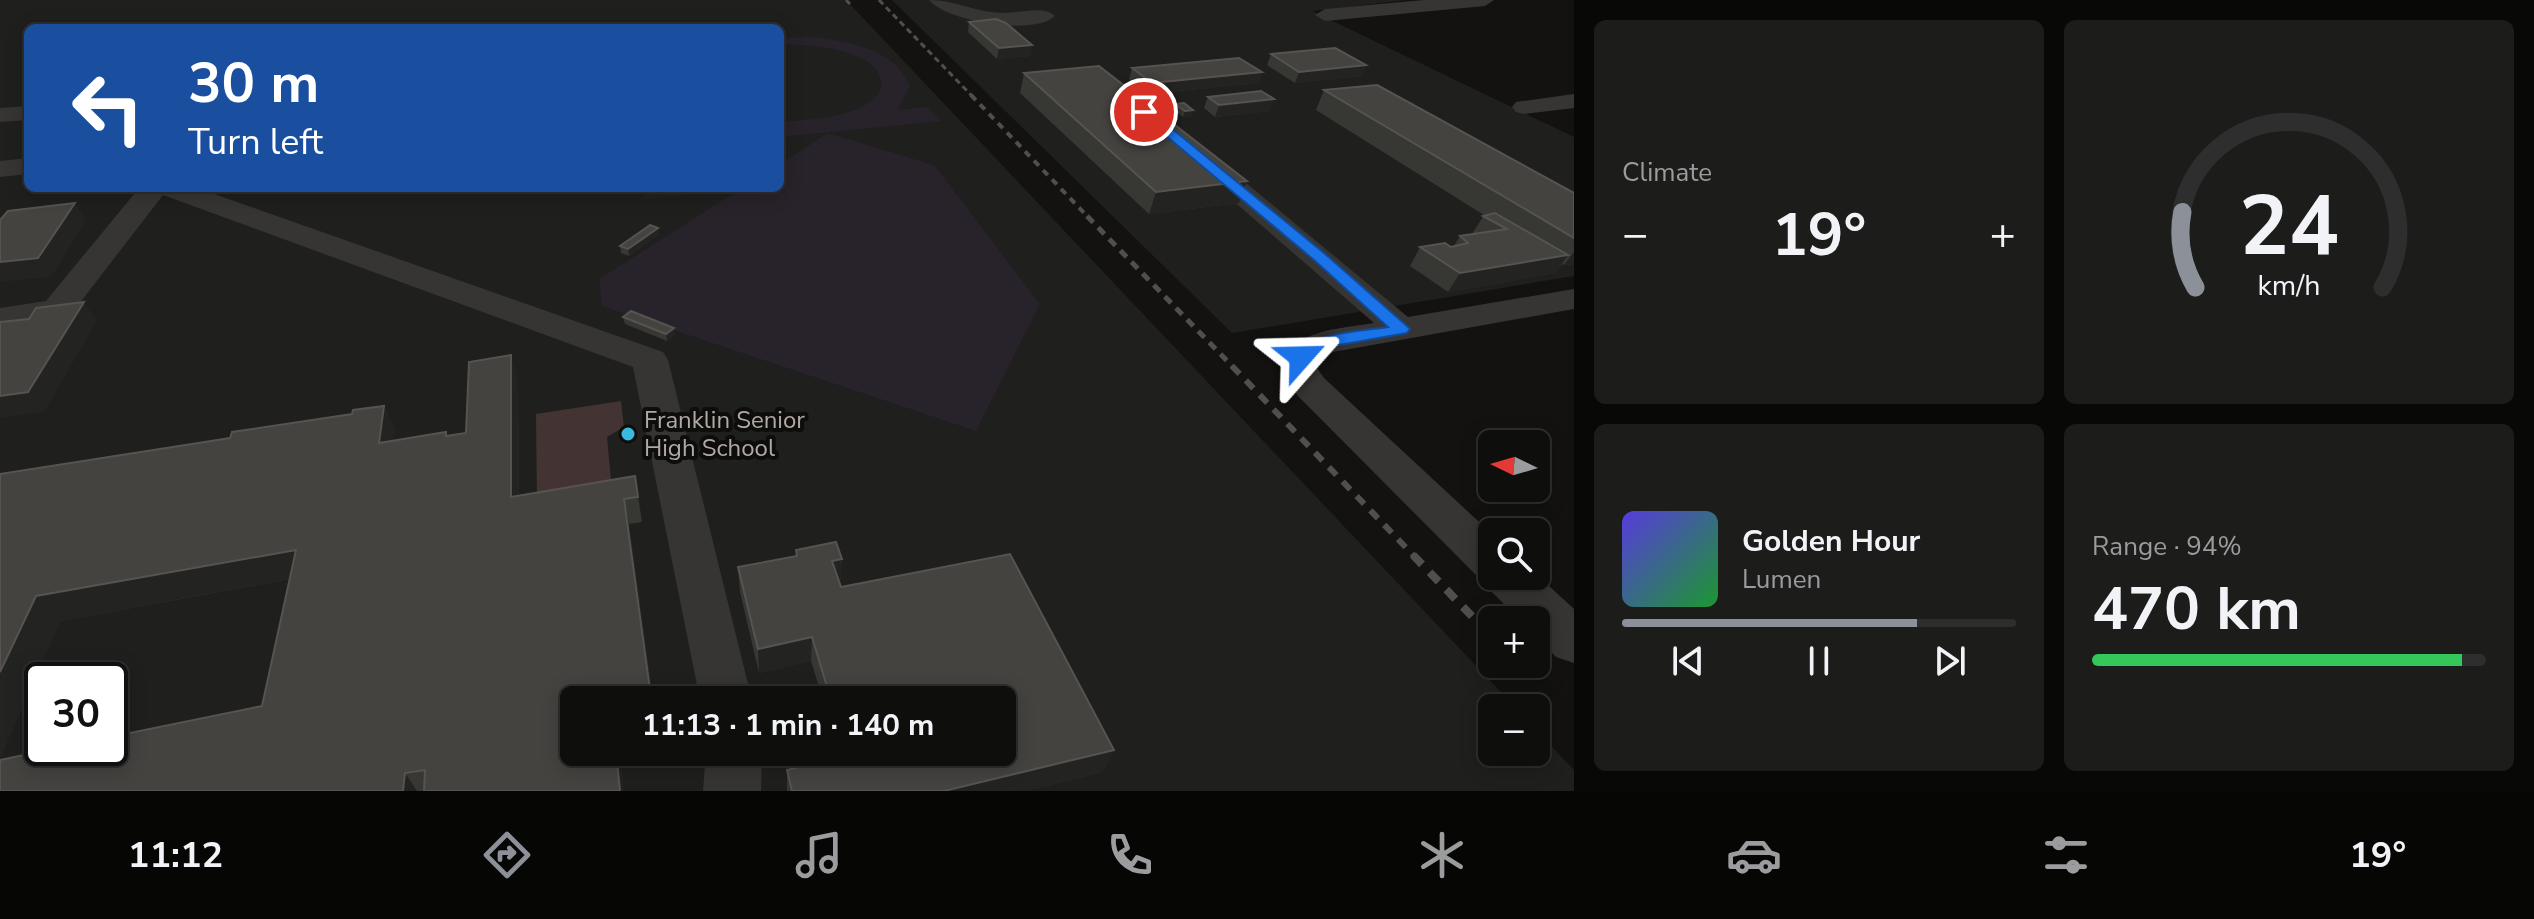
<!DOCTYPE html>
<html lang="en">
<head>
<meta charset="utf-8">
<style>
  body { margin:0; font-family:"Nunito Sans",sans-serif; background:#1c1c1b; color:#f1f3f6; height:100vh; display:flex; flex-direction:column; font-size:30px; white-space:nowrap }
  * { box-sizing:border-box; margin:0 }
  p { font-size:26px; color:#9b9c9d }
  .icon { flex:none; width:44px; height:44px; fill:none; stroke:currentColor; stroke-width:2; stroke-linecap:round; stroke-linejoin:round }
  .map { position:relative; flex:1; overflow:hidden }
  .details { display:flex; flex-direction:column; gap:20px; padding:20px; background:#080807; width:960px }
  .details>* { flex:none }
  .banner { position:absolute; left:24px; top:24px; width:760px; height:168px; border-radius:12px; box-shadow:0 4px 20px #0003,0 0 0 2px #2e2e2e; background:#1a4fa0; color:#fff; overflow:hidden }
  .needle { width:52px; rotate:275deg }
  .fabs { position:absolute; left:1478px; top:430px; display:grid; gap:16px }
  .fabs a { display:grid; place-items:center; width:72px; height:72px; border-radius:12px; background:#0e0e0d; box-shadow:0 4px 20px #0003,0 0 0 2px #2e2e2e; font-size:40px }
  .speed { position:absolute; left:24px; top:662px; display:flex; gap:16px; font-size:40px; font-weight:700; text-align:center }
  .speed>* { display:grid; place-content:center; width:104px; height:104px; border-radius:50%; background:#0e0e0d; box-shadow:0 4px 20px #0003,0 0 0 2px #2e2e2e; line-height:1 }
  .speed .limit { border:4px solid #111; border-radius:12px; background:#fff; color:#111 }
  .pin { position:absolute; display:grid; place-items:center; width:68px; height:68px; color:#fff; margin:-34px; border:4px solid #fff; border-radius:50%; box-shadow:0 2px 8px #0007 }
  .me { position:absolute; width:88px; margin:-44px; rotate:65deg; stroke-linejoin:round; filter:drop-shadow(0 0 6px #0008) }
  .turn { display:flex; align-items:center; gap:28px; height:168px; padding:0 32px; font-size:36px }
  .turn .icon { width:104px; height:104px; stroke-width:2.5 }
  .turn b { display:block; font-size:56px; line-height:68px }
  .big { font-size:60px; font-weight:700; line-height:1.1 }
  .details .widget { flex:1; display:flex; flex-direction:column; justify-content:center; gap:12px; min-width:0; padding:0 28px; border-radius:12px; background:#1c1c1b }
  .details .dial { align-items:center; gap:0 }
  .dial svg { height:208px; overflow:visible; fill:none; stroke:#2e2e2e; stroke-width:7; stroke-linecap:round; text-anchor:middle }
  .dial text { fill:#f1f3f6; stroke:none }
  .song { display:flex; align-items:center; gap:24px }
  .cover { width:96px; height:96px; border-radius:12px; background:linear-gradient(135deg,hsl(250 70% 55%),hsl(130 70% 35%)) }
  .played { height:8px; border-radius:4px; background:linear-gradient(90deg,#8c9099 75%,#2e2e2e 75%) }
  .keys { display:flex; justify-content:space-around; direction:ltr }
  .heat { display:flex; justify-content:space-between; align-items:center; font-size:44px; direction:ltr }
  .charge { height:12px; border-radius:6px; background:linear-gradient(90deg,#34c759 94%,#2e2e2e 0) }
  .details .tiles { flex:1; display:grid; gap:20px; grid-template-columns:repeat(2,1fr) }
  .trip { position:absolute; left:560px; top:686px; width:456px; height:80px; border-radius:12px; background:#0e0e0d; box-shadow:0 4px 20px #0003,0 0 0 2px #2e2e2e; font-weight:700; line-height:80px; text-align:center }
  .menu { display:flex; height:128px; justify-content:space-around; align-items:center; background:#060605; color:#9b9c9d }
  .menu .icon { width:56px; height:56px }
  .menu .on { color:#8c9099 }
  .menu b { font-size:36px; color:#f1f3f6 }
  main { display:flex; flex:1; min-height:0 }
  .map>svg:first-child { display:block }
</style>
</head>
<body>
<main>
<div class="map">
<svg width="1574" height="791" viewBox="0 0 1574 791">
  <rect width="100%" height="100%" fill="#131211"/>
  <g fill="#1f1f1d" fill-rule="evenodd">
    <path d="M 0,0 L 846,0 L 1516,708 L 1492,708 L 1492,752 L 1536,752 L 1536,730 L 1574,770 L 1574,791 L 0,791 ZM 28,28 L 780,28 L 780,188 L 28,188 ZM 42,680 L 110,680 L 110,748 L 42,748 ZM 574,700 L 1002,700 L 1002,752 L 574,752 Z"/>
    <polygon points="892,0 1407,0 1312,11 1574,137 1574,276 1232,333"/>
  </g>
  <g fill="#28222a">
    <path d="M 816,37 C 853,43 894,49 910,86 L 897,110 L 927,107 L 941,121 L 780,137 L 780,122 C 810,119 845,119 871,101 C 878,96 883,88 881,80 C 874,48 806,44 780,45 L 780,38 Z"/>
    <polygon points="828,133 934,165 1040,304 976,431 602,306 599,279 742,188 780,188 780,164"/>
  </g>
  <polygon fill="#433333" points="621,401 624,427 607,437 612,491 537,504 536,414"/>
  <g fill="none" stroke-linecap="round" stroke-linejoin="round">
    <g fill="#373533" fill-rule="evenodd">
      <path d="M 929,0 C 955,0 977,13 1005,13 C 1020,13 1044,5 1055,16 C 1036,36 947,22 929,0 Z"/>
      <polygon points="1424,0 1494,0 1485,6 1325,21 1315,15 1325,9"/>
      <polygon points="1574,94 1574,108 1524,114 1516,112 1512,107 1516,102"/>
      <polygon points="28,106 28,120 0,122 0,108"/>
      <path d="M 1202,152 L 1211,154 L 1408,317 L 1574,289 L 1574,309 L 1333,352 L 1318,362 L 1317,368 L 1324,378 L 1492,534 L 1492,576 L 1536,574 L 1574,609 L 1574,663 L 1556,657 L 1536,636 L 1536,620 L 1520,620 L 1490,590 L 1485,578 L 1476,575 L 1298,396 L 1281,368 C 1289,329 1341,329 1374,323 L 1193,166 L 1189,160 L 1193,154 Z"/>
      <polygon points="28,158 28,174 0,177 0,161"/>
      <polygon points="139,188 197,188 663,352 668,360 752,700 700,700 633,367 163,195 69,317 0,328 0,308 46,301"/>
      <polygon points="706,752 762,752 761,791 703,791"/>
    </g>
    <g stroke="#524e4c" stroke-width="3" stroke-dasharray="6 4" stroke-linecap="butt">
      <polyline points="846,0 850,4"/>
      <polyline points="879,0 973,97"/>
    </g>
    <polyline stroke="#524e4c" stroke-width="4" stroke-dasharray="7 6" stroke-linecap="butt" points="971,95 1089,218"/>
    <polyline stroke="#524e4c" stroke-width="5" stroke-dasharray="9 7" stroke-linecap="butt" points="1087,216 1234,368"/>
    <polyline stroke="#524e4c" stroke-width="6" stroke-dasharray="11 9" stroke-linecap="butt" points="1232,366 1415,557"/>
    <polyline stroke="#524e4c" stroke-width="8" stroke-dasharray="13 11" stroke-linecap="butt" points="1413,555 1492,637"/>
  </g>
  <g fill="#373734">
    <polygon points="969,22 1032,45 1030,56 997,59 968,32"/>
    <polygon points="1271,54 1366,65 1361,76 1295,83 1267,65"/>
    <polygon points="1132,68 1262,72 1258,83 1149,94 1129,79"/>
    <polygon points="1024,73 1239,203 1149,214 1020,93"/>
    <polygon points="1324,90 1574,193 1574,264 1564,265 1562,264 1555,273 1448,292 1410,266 1420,247 1453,247 1460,236 1472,234 1484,215 1316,110"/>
    <polygon points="1208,97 1270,111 1215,117 1204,108"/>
    <polygon points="1175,104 1193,110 1191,116 1183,117 1173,110"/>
    <polygon points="659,234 629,256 621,253 620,246"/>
    <polygon points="623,317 675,335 667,341 625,324"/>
    <polygon points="518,380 519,496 635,476 642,522 629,524 653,700 574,700 624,791 0,791 262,706 290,579 60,621 0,757 0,474 230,438 352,414 384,406 395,430 393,441 446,432 447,436 466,433"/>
    <polygon points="836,542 842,559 840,584 841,587 1010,554 1114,750 1102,772 1026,791 787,791 787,770 839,757 838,752 1002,752 1002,700 823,700 811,661 759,673 740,592 738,567 796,556 796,550"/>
  </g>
  <g fill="#232321">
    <polygon points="1032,45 1030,56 997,59 999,48"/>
    <polygon points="1366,65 1361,76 1295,83 1299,72"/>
    <polygon points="1262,72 1258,83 1149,94 1152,83"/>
    <polygon points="1274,99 1270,111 1215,117 1219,105"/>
    <polygon points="1193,110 1191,116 1183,117 1185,111"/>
    <polygon points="1247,181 1239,203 1149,214 1156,192"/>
    <polygon points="642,188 726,188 726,190 644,200"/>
    <polygon points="75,203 86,221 51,277 0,282 0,262"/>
    <polygon points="658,228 659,234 629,256 628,249"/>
    <polygon points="1574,252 1574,264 1564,265"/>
    <polygon points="1568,255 1555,273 1448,292 1460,273"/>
    <polygon points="84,302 97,321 44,412 0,418 0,396"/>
    <polygon points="674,328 675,335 667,341 666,334"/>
    <polygon points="511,355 518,380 519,522 511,497"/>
    <polygon points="384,406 395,430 390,468 379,443"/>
    <polygon points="624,499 629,524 653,700 612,700"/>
    <polygon points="296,550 311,575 60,621 0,757 0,672 36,596"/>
    <polygon points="842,559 840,584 830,586 832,561"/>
    <polygon points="812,637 811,661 759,673 758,649"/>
    <polygon points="1114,750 1102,772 1026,791 944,791"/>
    <polygon points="616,752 620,752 624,791 620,791"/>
    <polygon points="405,773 417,791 403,791"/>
  </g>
  <g fill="#444340" stroke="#565350" stroke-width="2">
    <polygon points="996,19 1006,23 1032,45 999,48 969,22"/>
    <polygon points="1335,48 1366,65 1299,72 1271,54"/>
    <polygon points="1239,58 1262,72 1152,83 1132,68"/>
    <polygon points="1099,66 1247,181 1156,192 1024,73"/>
    <polygon points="1377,85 1574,193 1574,238 1324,90"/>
    <polygon points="1261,91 1274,99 1219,105 1208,97"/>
    <polygon points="1184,103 1193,110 1185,111 1175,104"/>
    <polygon points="75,203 38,258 0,262 0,220 8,211"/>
    <polygon points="1495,213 1568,255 1460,273 1420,247 1445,243 1451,247 1468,243 1460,236 1507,229 1483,216"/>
    <polygon points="650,225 658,228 628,249 620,246"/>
    <polygon points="84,302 28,392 0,396 0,322 29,319 36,308"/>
    <polygon points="631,311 674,328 666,334 623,317"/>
    <polygon points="511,355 511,497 635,476 638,497 624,499 650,690 611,697 612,700 574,700 574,752 616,752 620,791 424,791 425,770 405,773 403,791 0,791 0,760 57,748 110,748 110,737 262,706 296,550 36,596 0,672 0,474 230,438 232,432 352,414 353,410 384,406 379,443 446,432 446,436 466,433 469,362"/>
    <polygon points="836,542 842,559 832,561 841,587 1010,554 1114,750 944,791 792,791 787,770 847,755 846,752 1002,752 1002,700 831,700 812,637 758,649 738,567 797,556 796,550"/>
  </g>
  <path fill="#1a73e8" stroke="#114b97" stroke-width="2" d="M 1140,109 L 1148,109 L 1324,253 L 1407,326 L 1410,329 L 1407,333 L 1328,347 L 1307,361 L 1295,361 L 1293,357 C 1314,331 1357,332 1388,327 L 1314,260 L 1140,114 Z"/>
  <circle fill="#3ab9e1" stroke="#0d0d0c" stroke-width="3" cx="628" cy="434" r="8"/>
  <g text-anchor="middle" stroke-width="8" stroke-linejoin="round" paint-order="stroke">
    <g font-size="24" fill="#b2a8a4" stroke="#0d0d0c" text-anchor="start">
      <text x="644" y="428">Franklin Senior<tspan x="644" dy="28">High School</tspan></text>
    </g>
  </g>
</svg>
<div class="fabs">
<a><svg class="needle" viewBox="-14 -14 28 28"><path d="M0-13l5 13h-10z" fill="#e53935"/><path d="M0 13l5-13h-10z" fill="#9b9c9d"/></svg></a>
<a><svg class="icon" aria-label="search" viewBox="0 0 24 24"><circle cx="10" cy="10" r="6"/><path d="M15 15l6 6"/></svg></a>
<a>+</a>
<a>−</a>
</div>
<div class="speed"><div class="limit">30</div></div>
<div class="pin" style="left:1144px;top:112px;background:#d93025"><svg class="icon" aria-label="arrive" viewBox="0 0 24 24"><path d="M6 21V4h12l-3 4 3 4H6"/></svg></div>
<svg class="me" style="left:1301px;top:357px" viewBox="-20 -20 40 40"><path d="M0-17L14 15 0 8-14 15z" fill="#1a73e8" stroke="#fff" stroke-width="4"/></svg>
<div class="trip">11:13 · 1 min · 140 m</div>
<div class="banner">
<div class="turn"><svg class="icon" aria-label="left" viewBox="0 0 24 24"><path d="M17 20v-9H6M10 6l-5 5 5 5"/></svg><div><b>30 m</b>Turn left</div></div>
</div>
</div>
<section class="details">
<div class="tiles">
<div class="widget"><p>Climate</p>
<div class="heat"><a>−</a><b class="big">19°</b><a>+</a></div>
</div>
<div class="widget dial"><svg viewBox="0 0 100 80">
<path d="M14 69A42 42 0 1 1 86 69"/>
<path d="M14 69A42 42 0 0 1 9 40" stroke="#8c9099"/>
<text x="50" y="56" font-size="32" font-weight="700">24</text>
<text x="50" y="72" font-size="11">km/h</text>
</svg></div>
<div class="widget">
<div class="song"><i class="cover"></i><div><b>Golden Hour</b><p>Lumen</p></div></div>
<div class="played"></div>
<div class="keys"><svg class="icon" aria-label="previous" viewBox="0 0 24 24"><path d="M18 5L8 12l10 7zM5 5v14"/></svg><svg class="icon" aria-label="pause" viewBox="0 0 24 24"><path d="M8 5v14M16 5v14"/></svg><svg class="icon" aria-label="next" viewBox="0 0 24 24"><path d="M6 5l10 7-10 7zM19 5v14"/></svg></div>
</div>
<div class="widget"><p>Range · 94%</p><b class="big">470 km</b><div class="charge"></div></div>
</div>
</section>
</main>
<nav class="menu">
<b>11:12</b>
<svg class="icon on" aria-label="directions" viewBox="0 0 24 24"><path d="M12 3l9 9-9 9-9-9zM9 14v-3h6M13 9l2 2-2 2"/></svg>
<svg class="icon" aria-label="music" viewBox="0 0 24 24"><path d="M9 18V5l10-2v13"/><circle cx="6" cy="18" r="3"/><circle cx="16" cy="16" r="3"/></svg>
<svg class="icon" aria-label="phone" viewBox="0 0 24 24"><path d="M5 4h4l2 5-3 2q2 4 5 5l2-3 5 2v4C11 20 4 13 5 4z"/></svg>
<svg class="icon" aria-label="climate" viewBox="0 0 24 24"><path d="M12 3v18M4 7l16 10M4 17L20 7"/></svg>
<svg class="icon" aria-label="car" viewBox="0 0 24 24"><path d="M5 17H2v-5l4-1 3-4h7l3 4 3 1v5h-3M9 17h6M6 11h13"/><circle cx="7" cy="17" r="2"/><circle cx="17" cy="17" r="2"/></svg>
<svg class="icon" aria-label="filters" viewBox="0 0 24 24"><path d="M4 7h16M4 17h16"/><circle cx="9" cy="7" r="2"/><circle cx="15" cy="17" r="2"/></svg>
<b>19°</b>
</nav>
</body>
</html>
